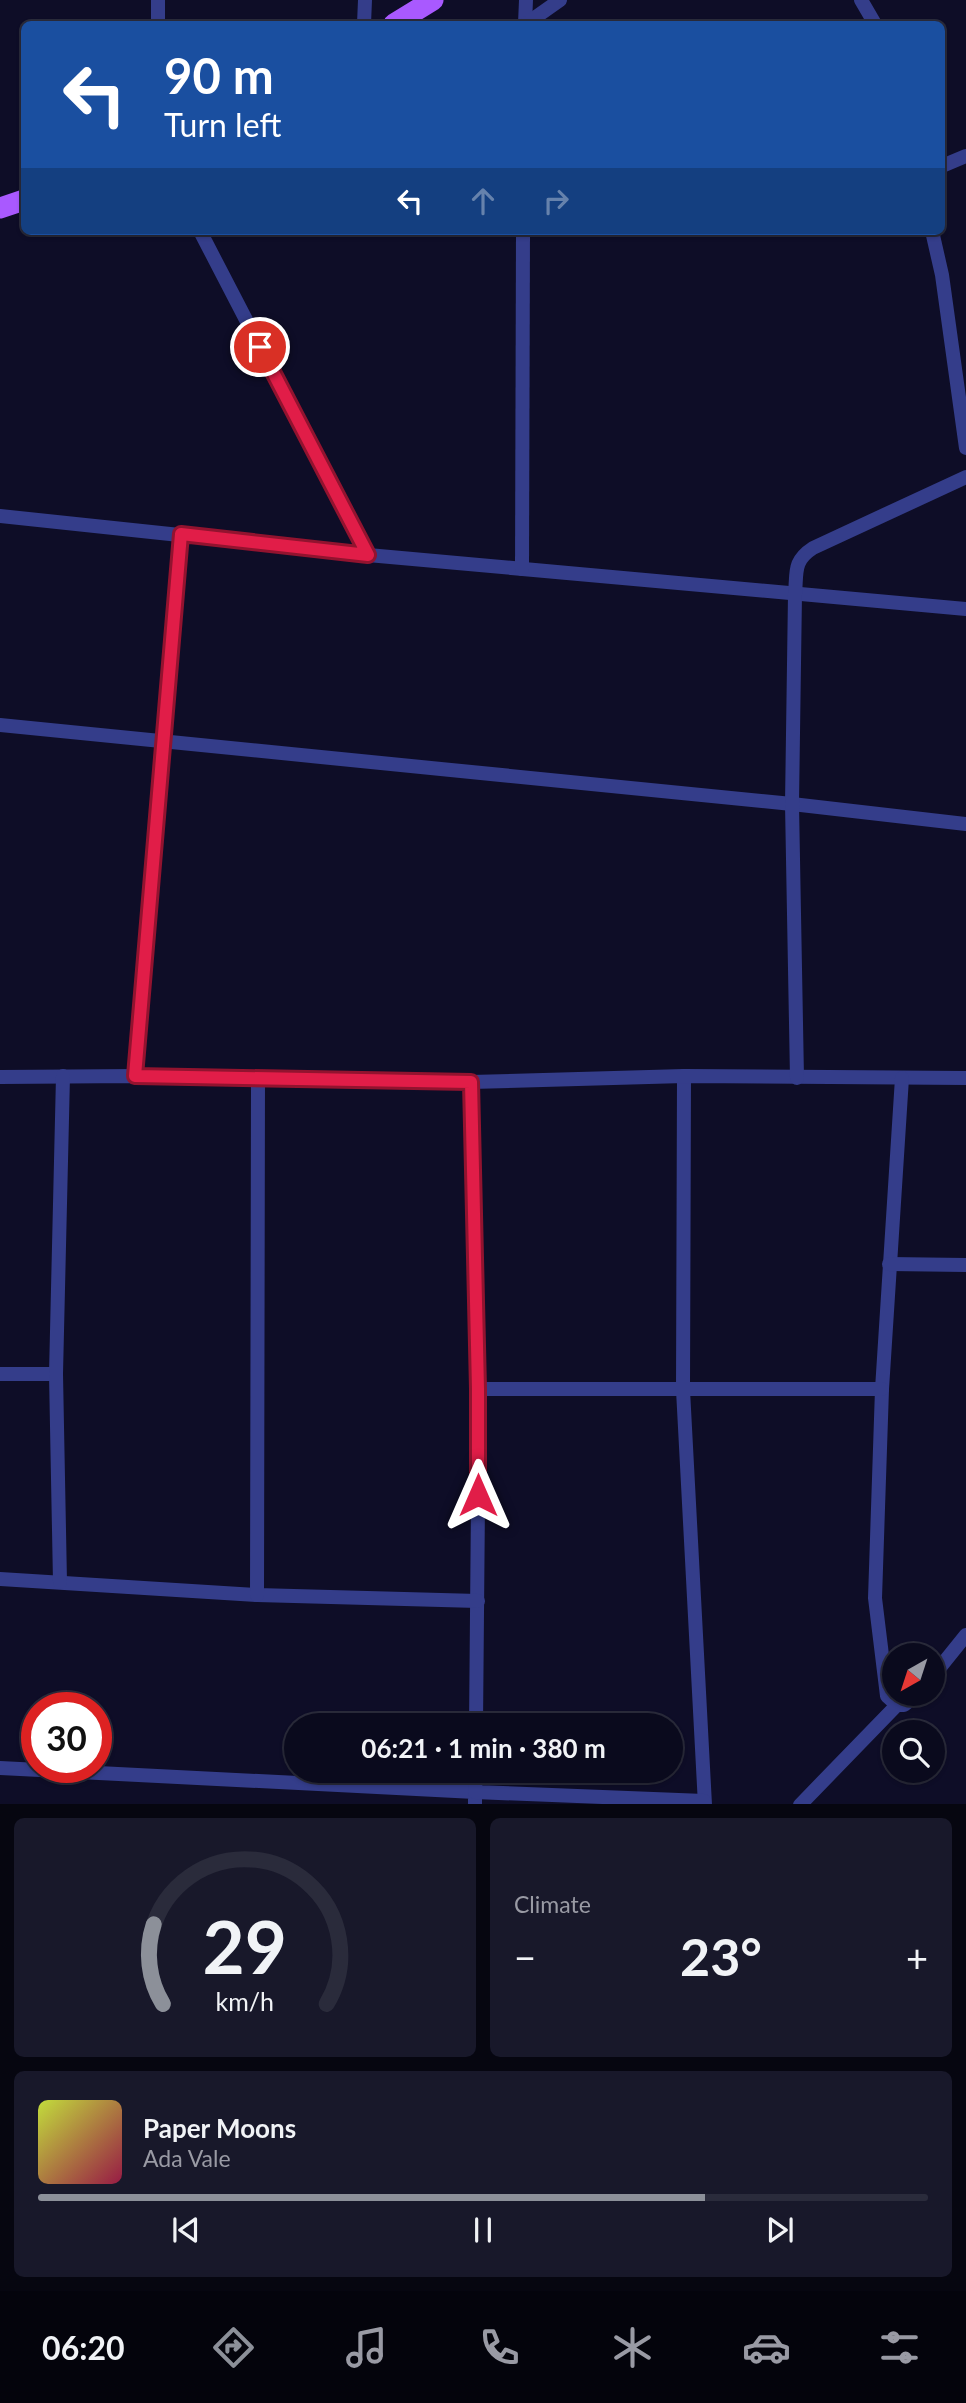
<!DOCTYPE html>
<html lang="en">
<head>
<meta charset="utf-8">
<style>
  body { margin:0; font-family:Lato,sans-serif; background:#18182a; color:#f1f3f6; height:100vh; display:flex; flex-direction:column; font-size:26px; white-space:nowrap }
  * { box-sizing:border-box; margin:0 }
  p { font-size:23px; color:#999aa4 }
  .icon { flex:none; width:38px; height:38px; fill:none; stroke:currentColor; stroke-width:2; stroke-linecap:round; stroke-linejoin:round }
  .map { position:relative; height:1804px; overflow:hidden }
  .panel { display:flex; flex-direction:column; gap:14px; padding:14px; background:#060610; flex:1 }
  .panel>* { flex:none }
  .top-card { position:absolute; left:21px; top:21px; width:924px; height:214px; border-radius:10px; box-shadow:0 2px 5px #0004,0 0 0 2px #2a2b3b; background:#1a4fa0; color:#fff; overflow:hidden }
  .needle { width:46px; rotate:219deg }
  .controls { position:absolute; left:882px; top:1643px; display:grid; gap:14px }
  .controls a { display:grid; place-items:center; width:63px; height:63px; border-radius:50%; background:#0a0a1d; box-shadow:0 2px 5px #0004,0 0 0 2px #2a2b3b; font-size:35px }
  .speed { position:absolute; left:21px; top:1692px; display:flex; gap:14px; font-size:35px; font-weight:700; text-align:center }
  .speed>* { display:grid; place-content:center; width:91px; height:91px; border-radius:50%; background:#0a0a1d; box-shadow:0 2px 5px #0004,0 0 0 2px #2a2b3b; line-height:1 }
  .speed .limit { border:10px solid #d22; background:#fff; color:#111 }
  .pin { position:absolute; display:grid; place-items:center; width:60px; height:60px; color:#fff; margin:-30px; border:4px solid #fff; border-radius:50%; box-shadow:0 2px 7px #0007 }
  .me { position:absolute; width:77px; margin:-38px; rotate:0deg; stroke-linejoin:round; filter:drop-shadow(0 0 5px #0008) }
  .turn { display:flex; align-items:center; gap:24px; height:147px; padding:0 28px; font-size:32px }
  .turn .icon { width:91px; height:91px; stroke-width:2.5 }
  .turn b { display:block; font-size:49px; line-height:60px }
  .lanes { display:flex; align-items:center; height:66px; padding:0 28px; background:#0003; justify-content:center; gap:35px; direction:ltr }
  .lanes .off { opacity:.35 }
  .big { font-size:52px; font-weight:700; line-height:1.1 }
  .panel .tile { flex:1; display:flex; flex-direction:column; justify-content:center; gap:10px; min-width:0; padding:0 24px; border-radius:10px; background:#18182a }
  .panel .dial { align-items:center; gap:0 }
  .dial svg { height:182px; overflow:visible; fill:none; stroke:#2a2b3b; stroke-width:7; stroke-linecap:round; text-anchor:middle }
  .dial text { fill:#f1f3f6; stroke:none }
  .song { display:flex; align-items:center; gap:21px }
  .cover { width:84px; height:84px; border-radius:10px; background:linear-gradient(135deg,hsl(70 70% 55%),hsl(340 70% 35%)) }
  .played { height:7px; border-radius:4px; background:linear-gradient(90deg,#8c9099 75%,#2a2b3b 75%) }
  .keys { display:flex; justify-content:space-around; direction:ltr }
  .heat { display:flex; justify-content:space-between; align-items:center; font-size:38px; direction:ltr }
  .panel .tiles { flex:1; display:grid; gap:14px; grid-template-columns:1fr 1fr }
  .tile:last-child { grid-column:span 2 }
  .trip { position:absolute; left:284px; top:1713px; width:399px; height:70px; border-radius:35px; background:#0a0a1d; box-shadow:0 2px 5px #0004,0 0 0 2px #2a2b3b; font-weight:700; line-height:70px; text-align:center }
  .tab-bar { display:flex; height:112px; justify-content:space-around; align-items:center; background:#04040c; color:#999aa4 }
  .tab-bar .icon { width:49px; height:49px }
  .tab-bar .current { color:#8c9099 }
  .tab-bar b { font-size:32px; color:#f1f3f6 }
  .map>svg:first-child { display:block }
</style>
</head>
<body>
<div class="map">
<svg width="966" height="1805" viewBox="0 0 966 1805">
  <rect width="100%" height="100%" fill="#0e0d27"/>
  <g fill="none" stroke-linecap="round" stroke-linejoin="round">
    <g stroke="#343d8a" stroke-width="14">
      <polyline points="158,0 158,24"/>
      <polyline points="861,0 875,24"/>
      <polyline points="364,24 365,0"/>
      <polyline points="525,24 526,0"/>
      <polyline points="526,24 560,0"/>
      <polyline points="942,166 966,156"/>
      <polyline points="200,231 368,555"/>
      <polyline points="932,231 942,275 966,448"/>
      <polyline points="0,516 368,555 966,609"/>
      <polyline points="522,569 523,231"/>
      <polyline points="0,725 792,804 966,824"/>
      <polyline points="135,1076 181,534"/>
      <polyline points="684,1076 683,1390 705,1805"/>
      <polyline points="0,1077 135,1076 471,1082 684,1076 966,1078"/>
      <path d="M 797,1078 L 792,804 L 795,594 C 797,572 793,561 813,548 L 966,477"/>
      <polyline points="902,1078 882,1389 875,1598 887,1696 897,1705 904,1705 918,1694"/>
      <polyline points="471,1082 479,1389 476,1726"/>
      <polyline points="889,1264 966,1265"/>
      <polyline points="0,1374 56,1374"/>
      <polyline points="479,1389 882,1389"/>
      <polyline points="0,1579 257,1595 478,1601"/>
      <polyline points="60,1582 56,1374 63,1076"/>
      <polyline points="257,1595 258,1079"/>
      <polyline points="933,1676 966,1635"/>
      <polyline points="0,1768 475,1792 475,1805"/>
      <polyline points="476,1771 475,1792 704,1801"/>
      <polyline points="800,1805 897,1705"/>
    </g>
    <g stroke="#a959ff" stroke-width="21">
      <polyline points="394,24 433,0"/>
      <polyline points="0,208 24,200"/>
    </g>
  </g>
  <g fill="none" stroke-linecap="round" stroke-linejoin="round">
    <defs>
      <polyline id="route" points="260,347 368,555 181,534 135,1076 471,1082 478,1389 478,1495"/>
    </defs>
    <use href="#route" stroke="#92132f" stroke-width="18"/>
    <use href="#route" stroke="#e11d48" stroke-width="12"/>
  </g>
</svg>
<div class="controls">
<a><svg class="needle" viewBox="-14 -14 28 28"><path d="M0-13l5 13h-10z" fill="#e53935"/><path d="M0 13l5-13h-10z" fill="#999aa4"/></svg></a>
<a><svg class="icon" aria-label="search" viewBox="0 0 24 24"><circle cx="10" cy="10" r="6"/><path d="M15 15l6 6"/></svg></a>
</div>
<div class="speed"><div class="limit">30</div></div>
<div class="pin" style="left:260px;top:347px;background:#d93025"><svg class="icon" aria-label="arrive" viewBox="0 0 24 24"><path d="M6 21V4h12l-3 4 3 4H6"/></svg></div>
<svg class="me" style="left:478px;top:1495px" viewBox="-20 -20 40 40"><path d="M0-17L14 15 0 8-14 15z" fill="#e11d48" stroke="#fff" stroke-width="4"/></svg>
<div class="trip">06:21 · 1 min · 380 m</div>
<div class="top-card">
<div class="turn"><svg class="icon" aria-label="left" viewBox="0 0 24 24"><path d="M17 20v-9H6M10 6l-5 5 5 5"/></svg><div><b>90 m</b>Turn left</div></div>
<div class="lanes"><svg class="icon" aria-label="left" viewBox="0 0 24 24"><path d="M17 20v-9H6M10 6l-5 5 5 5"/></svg><svg class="icon off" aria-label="ahead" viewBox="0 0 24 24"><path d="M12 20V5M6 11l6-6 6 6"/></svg><svg class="icon off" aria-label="right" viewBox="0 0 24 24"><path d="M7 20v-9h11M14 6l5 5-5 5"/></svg></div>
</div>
</div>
<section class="panel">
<div class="tiles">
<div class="tile dial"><svg viewBox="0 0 100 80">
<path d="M14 69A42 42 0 1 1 86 69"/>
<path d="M14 69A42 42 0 0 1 10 34" stroke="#8c9099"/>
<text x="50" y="56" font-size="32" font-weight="700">29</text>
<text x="50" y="72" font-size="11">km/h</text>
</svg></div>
<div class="tile"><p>Climate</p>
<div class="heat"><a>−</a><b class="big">23°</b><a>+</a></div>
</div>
<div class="tile">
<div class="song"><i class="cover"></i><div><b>Paper Moons</b><p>Ada Vale</p></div></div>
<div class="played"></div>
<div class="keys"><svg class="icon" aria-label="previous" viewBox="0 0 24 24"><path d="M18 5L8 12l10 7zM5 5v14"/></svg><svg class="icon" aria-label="pause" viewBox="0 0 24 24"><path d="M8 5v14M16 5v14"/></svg><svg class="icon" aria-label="next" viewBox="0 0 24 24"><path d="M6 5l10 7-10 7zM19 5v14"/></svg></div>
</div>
</div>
</section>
<nav class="tab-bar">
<b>06:20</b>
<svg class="icon current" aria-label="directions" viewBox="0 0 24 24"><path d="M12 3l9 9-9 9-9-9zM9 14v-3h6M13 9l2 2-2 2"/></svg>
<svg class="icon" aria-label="music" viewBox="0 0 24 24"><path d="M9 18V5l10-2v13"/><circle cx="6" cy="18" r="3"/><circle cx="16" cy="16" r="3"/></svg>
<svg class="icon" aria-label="phone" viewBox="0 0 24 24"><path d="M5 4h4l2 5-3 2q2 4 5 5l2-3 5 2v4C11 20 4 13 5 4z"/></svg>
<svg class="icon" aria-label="climate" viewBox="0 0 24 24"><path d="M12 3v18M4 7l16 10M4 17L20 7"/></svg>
<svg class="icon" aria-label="car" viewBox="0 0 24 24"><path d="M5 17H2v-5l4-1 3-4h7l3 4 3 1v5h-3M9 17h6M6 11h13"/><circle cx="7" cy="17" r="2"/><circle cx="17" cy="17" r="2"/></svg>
<svg class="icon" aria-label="filters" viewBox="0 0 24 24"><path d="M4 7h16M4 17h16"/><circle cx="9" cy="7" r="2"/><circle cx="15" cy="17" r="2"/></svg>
</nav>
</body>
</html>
